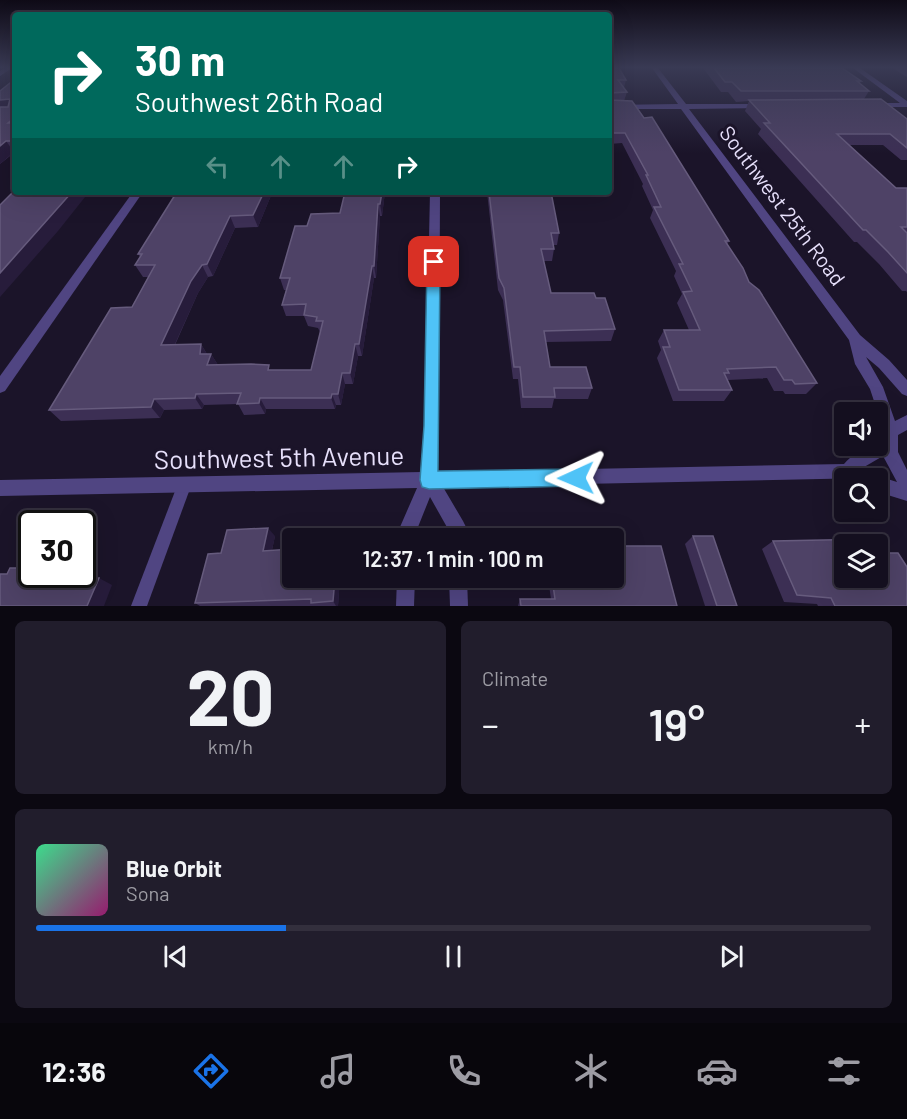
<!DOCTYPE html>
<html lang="en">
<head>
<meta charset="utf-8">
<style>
  body { margin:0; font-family:Barlow,sans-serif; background:#211d2c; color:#f1f3f6; height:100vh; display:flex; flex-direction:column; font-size:22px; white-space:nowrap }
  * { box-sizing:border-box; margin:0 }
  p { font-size:20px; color:#9d9ca4 }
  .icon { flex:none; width:33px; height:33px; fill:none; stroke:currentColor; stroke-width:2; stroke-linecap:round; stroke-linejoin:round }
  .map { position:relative; height:606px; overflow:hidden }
  .drawer { display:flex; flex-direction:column; gap:15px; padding:15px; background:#0b0811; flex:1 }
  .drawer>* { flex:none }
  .top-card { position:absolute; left:12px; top:12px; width:600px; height:183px; border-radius:6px; box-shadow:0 6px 24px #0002,0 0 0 2px #332f3d; background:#00695c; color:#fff; overflow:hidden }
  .tools { position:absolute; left:834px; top:402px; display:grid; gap:12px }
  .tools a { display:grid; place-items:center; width:54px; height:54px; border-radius:6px; background:#140f1f; box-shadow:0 6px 24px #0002,0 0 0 2px #332f3d; font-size:30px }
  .speed { position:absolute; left:18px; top:510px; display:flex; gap:12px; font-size:30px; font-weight:700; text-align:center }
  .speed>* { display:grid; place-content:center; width:78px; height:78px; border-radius:50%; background:#140f1f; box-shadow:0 6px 24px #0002,0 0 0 2px #332f3d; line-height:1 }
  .speed .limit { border:3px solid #111; border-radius:9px; background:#fff; color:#111 }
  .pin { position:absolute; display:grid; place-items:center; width:51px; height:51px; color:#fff; margin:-26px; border-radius:12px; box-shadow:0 3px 9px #0006 }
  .me { position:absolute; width:66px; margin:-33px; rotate:269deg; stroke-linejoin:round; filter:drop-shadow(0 0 4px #0008) }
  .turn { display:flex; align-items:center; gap:21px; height:126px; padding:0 24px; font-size:27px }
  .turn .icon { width:78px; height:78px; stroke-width:2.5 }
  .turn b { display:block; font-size:42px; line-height:51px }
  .lanes { display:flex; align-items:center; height:57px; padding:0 24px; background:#0003; justify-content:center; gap:30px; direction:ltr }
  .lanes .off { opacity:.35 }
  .big { font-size:45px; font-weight:600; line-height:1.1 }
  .drawer .widget { flex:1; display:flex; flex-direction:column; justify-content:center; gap:9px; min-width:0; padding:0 21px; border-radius:9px; background:#211d2c }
  .drawer .dial { align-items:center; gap:0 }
  .dial b { font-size:78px; line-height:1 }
  .song { display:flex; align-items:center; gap:18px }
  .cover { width:72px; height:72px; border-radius:9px; background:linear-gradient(135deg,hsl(150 70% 55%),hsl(320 70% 35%)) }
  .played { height:6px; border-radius:3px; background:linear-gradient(90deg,#1a73e8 30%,#332f3d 30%) }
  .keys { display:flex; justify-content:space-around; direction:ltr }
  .heat { display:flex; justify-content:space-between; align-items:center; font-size:33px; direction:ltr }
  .drawer .tiles { flex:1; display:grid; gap:15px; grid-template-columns:1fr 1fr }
  .widget:last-child { grid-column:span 2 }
  .trip { position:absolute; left:282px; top:528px; width:342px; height:60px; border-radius:6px; background:#140f1f; box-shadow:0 6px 24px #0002,0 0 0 2px #332f3d; font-weight:600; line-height:60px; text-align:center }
  .tabs { display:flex; height:96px; justify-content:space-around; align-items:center; background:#08060c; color:#9d9ca4 }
  .tabs .icon { width:42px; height:42px }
  .tabs .current { color:#1a73e8 }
  .tabs b { font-size:27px; color:#f1f3f6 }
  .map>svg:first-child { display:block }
</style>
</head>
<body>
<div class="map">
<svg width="907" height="606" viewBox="0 0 907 606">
  <rect width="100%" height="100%" fill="#1b1429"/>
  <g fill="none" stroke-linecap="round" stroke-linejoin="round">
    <polygon fill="#504582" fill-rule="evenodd" points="184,479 189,481 191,486 147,606 131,606 177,486 179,481"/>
    <g fill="#504582" fill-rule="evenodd">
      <polygon points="5,68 12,68 0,76 0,71"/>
      <path d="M 652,68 L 658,68 L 686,104 L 762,104 L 766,106 L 762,108 L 689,109 L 860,335 L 889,360 L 907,380 L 907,396 L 902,394 L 879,368 L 866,357 L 883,387 L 895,421 L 907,415 L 907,430 L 898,435 L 898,452 L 907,470 L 907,501 L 878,492 L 878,478 L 872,478 L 878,476 L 897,482 L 883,456 L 859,470 L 865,473 L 867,478 L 443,487 L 463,521 L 466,527 L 465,538 L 449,538 L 448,529 L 430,497 L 418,527 L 416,538 L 400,538 L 400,527 L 417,488 L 0,496 L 0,480 L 422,472 L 425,426 L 430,192 L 440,192 L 439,426 L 437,472 L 844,464 C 851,455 866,447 878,446 L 878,441 L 884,431 L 870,389 L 855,364 L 849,340 L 681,109 L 609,109 L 609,105 L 678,104 Z"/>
      <polygon points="853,68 860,68 907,101 907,107 869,107 869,103 900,103"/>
      <polygon points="133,192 143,192 5,391 0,393 0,376"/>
      <polygon points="397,578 415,578 414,606 396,606"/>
      <polygon points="449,578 467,578 468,606 450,606"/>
    </g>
  </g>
  <g fill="#3c2f54">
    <polygon points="609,68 626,80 624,88 627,92 624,101 729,241 727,245 749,282 817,383 806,394 785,394 783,391 774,391 767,378 728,380 732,390 724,401 673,401 657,358 661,350 658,341 664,330 689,330 677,303 682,294 674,276 676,271 650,218 653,210 642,186 643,184 622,143 609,144"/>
    <polygon points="703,68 842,68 861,81 860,84 869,91 864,99 907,119 907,160 901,160 883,145 849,145 896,188 907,188 907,292 906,291 902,291 879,264 857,242 854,242 758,134 761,129 745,111 749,101 736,102 728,92 721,92"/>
    <polygon points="892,68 907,68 907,77"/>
    <polygon points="15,75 15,152 0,164 12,82 10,79"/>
    <polygon points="385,192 382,216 380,216 376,278 374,278 362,356 358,356 353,384 345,384 341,405 336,405 335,409 266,409 265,414 244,415 238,404 204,405 202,409 164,410 160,418 61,421 49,410 132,307 148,277 143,277 135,265 140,257 138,254 272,193 258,227 235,228 213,276 208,277 198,293 175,345 201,344 207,354 211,354 218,365 271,370 311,370 320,332 318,328 308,326 304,316 286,316 282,305 286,290 284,290 280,278 307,226 340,213"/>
    <polygon points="487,192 551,192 559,233 557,245 554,245 554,249 552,261 543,261 551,293 596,298 615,329 611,341 546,342 550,367 592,388 588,399 554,399 552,408 521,408 518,379 513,379 503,300 498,290"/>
    <polygon points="576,534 620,534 622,546 661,546 677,606 518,606 520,599 551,599 548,578 614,578 614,538 574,538"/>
    <polygon points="275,536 272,550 292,578 340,578 338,606 200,606 195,603 221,553"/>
    <polygon points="693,536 737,606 705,606 685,544"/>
    <polygon points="773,541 907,606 818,606 817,604 784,602 762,549"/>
  </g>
  <g fill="#271c3b">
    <polygon points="10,99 15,107 0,111 0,100"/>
    <polygon points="15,117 15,133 8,123"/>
    <polygon points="6,141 14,152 0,164 0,146"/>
    <polygon points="72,192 89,192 58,231 0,297 0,273"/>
    <polygon points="264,192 272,192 272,193 258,227 253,215"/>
    <polygon points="382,192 385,192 382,216 380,204"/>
    <polygon points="378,204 380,216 376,278 374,266"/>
    <polygon points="230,216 235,228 213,276 207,264"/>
    <polygon points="202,265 208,277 198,293 169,357 161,345 191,281"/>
    <polygon points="372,266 374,278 362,356 359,344"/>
    <polygon points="201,344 208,356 200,354"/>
    <polygon points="355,344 358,356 353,384 350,373"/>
    <polygon points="211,354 218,365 207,365"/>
    <polygon points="342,373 345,384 341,405 338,394"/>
    <polygon points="196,394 204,405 202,409 195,398"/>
    <polygon points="332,394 336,405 335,409 331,398"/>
    <polygon points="260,398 266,409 265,414 259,403"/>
    <polygon points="154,399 164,410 160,418 151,407"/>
    <polygon points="268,528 275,536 270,559 263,551"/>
    <polygon points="66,574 84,574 79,586 64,579"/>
    <polygon points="99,578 112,585 104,606 87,606"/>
    <polygon points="335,578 340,578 338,606 336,606 333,601"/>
  </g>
  <g fill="#4e4266" stroke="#665b7d" stroke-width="1.5" fill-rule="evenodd">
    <polygon points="609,68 619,68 626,80 618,80 627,92 610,93 610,100 632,101 644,118 652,117 729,241 725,241 743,268 749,282 759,290 817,383 795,384 792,380 784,380 776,367 727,369 729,373 724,373 732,390 679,390 663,347 670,347 664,330 700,330 683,292 692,291 679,264 683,264 654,207 661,207 646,175 648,175 625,133 609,133"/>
    <polygon points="714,68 842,68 861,81 857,81 869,91 741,91 732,82 725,82"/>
    <polygon points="15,79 15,117 8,123 15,123 15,141 6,141 0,146 0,107 8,107 10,99 0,100 0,91"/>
    <polygon points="881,99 907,119 907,148 890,134 837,134 896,188 907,188 907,227 901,227 907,233 907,273 888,252 866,230 863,230 764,123 770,123 749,100"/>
    <polygon points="15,190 15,192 72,192 0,273 0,205"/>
    <polygon points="181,192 264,192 253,215 230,216 207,264 202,265 191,281 161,345 201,344 200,354 211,354 207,365 251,364 269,365 268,370 311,370 323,321 316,321 317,317 304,315 306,304 282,305 290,278 280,278 295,226 307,226 311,214 340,213 345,192 382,192 380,204 378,204 374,266 372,266 359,344 355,344 350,373 342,373 338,394 332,394 331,398 260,398 259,403 237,404 241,393 196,394 195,398 154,399 151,407 49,410 111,308 132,307 155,265 135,265 142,254 138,254 175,195 179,194"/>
    <polygon points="489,192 551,192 559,233 551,233 554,249 541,249 551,293 594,293 596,298 605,298 615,329 544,331 550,367 586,367 592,388 554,388 555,397 523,397 520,367 514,367 504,288 499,278"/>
    <polygon points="268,528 263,551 292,549 292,578 335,578 333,601 311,603 311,599 195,603 208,554 221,553 227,530"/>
    <polygon points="576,534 620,534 622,546 661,546 677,606 521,606 520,599 555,599 552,578 614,578 614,538 577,538"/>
    <polygon points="693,536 713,536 737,606 717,606"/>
    <path d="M 875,539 L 883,553 L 898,553 L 907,567 L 907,606 L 835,606 L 831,598 L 797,595 L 773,541 ZM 844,544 L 878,544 L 878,578 L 844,578 Z"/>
    <polygon points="10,568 32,568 32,574 66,574 64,579 99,578 87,606 0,606 0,574 7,574"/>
  </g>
  <linearGradient id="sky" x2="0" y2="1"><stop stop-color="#0f0b17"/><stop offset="0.44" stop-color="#393a54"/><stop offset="1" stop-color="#393a54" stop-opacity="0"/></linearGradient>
  <rect width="907" height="153" fill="url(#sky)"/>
  <polygon fill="#4fc3f7" stroke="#337fa1" stroke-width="1.5" points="434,258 440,262 438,471 576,469 582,471 585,478 582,484 576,486 429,489 422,487 420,480 424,426 427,262"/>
  <g text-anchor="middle" stroke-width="6" stroke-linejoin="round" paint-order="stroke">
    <g font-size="21" fill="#e7e0fb" stroke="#1b1429">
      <text transform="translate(782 206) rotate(53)" y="7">Southwest 25th Road</text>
    </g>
    <g font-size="26" fill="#e7e0fb" stroke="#1b1429">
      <text transform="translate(279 458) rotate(-1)" y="9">Southwest 5th Avenue</text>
    </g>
  </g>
</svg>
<div class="tools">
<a><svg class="icon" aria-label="sound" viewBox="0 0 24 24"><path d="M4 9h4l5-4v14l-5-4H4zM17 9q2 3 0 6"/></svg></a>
<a><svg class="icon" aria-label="search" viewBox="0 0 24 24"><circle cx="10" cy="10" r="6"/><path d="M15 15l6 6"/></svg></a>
<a><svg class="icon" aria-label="layers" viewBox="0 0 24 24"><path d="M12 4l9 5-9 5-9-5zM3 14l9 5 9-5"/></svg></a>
</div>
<div class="speed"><div class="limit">30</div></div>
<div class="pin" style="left:434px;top:262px;background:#d93025"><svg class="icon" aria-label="arrive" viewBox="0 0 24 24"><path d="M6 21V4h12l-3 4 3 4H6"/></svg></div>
<svg class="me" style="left:576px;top:478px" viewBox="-20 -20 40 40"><path d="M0-17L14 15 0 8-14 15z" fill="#4fc3f7" stroke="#fff" stroke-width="4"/></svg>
<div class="trip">12:37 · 1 min · 100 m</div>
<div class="top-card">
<div class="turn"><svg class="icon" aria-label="right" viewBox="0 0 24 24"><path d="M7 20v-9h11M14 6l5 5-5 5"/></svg><div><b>30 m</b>Southwest 26th Road</div></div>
<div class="lanes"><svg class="icon off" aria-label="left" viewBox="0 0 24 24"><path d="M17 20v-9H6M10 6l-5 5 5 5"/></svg><svg class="icon off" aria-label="ahead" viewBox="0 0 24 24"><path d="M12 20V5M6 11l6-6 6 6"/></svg><svg class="icon off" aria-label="ahead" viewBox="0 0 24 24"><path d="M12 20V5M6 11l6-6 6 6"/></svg><svg class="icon" aria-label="right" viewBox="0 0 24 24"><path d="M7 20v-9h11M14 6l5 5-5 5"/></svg></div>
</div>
</div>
<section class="drawer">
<div class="tiles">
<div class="widget dial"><b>20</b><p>km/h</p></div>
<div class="widget"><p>Climate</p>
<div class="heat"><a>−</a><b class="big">19°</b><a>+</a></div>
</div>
<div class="widget">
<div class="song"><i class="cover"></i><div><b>Blue Orbit</b><p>Sona</p></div></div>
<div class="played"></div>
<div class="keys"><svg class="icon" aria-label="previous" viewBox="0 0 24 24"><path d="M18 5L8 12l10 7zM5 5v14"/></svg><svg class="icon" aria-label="pause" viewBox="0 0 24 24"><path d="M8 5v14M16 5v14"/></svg><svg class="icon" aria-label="next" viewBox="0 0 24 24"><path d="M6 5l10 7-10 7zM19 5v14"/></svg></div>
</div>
</div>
</section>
<nav class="tabs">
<b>12:36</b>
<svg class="icon current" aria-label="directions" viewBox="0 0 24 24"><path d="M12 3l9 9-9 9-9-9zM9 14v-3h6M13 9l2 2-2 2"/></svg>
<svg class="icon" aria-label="music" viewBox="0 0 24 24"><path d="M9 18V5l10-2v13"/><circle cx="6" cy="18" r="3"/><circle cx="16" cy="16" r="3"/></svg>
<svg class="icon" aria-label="phone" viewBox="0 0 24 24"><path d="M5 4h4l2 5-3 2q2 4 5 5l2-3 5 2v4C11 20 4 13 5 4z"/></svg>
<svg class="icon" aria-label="climate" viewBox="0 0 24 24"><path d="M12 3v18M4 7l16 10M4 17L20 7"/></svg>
<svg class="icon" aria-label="car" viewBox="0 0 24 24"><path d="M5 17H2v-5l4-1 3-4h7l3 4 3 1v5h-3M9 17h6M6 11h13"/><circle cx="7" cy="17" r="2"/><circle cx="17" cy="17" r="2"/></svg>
<svg class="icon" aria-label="filters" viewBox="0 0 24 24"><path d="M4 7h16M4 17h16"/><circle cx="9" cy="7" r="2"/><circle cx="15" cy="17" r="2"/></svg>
</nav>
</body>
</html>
